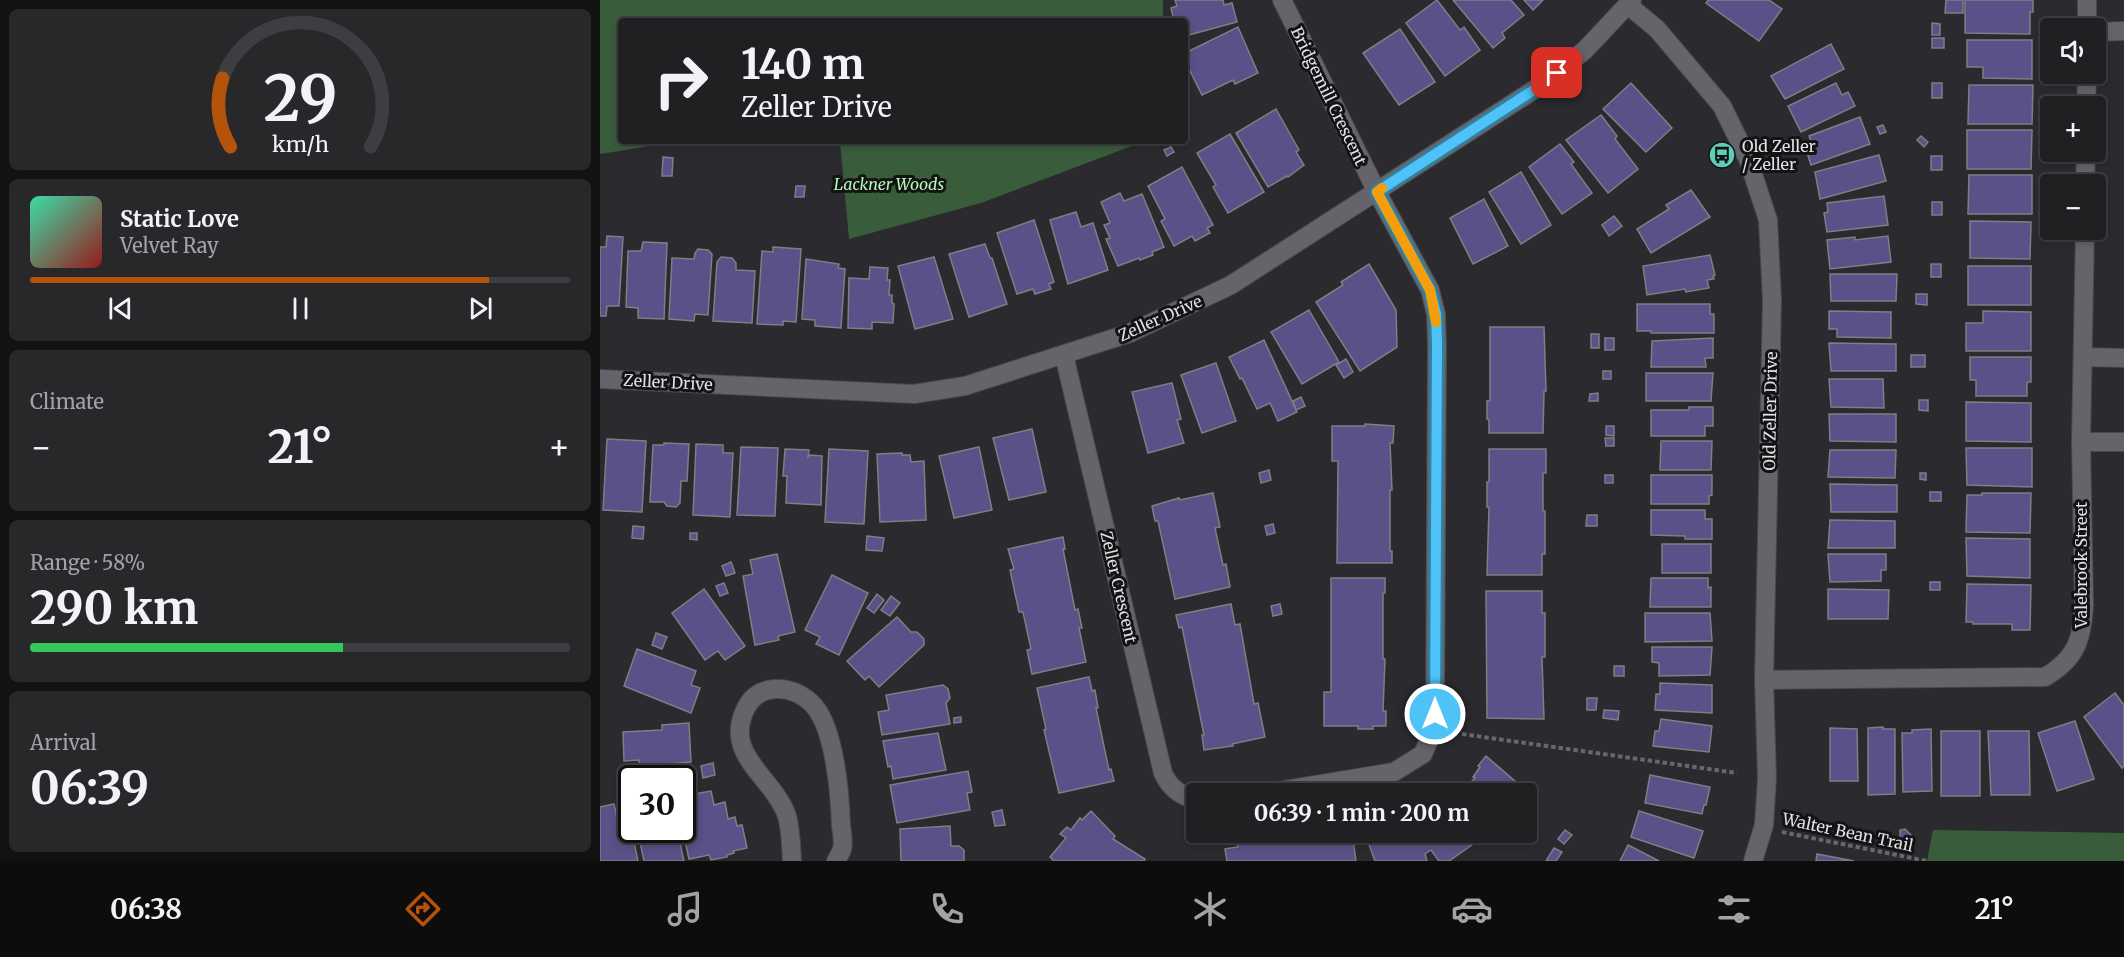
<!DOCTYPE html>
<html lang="en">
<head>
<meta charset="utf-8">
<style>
  body { margin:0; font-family:Merriweather,serif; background:#28282b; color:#f1f3f6; height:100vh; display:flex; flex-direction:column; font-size:22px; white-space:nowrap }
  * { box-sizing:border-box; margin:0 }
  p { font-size:20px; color:#a2a3a6 }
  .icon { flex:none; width:33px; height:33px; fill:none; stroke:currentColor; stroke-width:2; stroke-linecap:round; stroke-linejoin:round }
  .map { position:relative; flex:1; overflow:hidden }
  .side { display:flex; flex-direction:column; gap:9px; padding:9px; background:#121213; width:600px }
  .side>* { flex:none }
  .hud { position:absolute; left:18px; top:18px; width:570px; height:126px; border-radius:6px; box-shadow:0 3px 9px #0003,0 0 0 2px #3d3e41; background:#202023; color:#f1f3f6; overflow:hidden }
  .controls { position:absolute; left:1440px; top:18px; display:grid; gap:12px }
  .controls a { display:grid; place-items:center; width:66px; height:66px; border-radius:6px; background:#202023; box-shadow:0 3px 9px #0003,0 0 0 2px #3d3e41; font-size:30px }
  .speed { position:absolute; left:18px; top:765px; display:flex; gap:12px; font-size:30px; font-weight:700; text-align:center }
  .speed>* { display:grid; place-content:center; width:78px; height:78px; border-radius:50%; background:#202023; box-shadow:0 3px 9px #0003,0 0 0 2px #3d3e41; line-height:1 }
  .speed .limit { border:3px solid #111; border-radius:9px; background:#fff; color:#111 }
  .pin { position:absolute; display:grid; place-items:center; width:51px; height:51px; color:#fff; margin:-26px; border-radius:12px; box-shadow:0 3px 9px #0006 }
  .me { position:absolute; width:66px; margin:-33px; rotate:0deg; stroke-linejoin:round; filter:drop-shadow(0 0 4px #0008) }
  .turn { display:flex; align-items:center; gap:21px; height:126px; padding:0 24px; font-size:27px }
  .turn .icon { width:78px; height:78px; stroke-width:2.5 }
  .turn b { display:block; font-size:42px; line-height:51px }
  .big { font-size:45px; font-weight:700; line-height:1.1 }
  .side .widget { flex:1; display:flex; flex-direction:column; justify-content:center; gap:9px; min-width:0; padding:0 21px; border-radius:9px; background:#28282b }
  .side .dial { align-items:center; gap:0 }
  .dial svg { height:156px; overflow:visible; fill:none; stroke:#3d3e41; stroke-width:7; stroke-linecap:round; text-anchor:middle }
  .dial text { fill:#f1f3f6; stroke:none }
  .song { display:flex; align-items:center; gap:18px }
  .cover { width:72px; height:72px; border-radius:9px; background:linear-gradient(135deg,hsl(160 70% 55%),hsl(0 70% 35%)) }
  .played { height:6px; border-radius:3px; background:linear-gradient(90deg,#b45309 85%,#3d3e41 85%) }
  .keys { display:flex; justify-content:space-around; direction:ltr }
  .heat { display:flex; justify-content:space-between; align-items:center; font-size:33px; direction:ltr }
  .charge { height:9px; border-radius:4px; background:linear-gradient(90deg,#34c759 58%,#3d3e41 0) }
  .trip { position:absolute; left:586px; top:783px; width:351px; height:60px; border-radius:6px; background:#202023; box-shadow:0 3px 9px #0003,0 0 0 2px #3d3e41; font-weight:700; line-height:60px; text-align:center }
  .tabs { display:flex; height:96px; justify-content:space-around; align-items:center; background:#0d0d0e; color:#a2a3a6 }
  .tabs .icon { width:42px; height:42px }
  .tabs .on { color:#b45309 }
  .tabs b { font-size:27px; color:#f1f3f6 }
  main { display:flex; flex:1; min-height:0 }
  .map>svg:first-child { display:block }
</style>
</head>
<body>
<main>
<section class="side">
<div class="widget dial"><svg viewBox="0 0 100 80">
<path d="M14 69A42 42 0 1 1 86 69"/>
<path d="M14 69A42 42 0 0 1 10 34" stroke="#b45309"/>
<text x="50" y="56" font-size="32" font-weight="700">29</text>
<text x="50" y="72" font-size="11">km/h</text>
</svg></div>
<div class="widget">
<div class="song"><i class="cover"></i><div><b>Static Love</b><p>Velvet Ray</p></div></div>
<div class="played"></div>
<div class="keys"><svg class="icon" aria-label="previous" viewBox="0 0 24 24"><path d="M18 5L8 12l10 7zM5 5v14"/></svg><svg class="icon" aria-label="pause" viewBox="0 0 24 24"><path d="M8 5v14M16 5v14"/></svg><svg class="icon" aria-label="next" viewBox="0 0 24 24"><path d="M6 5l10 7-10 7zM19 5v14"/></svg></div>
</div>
<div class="widget"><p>Climate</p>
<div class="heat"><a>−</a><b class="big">21°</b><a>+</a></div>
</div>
<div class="widget"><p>Range · 58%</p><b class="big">290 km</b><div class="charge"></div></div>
<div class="widget"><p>Arrival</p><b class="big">06:39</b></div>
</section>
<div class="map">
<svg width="1524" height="861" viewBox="0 0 1524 861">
  <rect width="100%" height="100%" fill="#2b2a2f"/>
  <g fill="#395c3b">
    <polygon points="0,0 563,0 563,21 21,21 21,141 82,141 0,154"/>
    <polygon points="240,141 545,141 381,203 249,239"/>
    <polygon points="1333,830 1524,833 1524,861 1327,861"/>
  </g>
  <g fill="#5b5087" stroke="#7e7e84" stroke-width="1.5">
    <polygon points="575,0 623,0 624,5 632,3 637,22 585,36 585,21 574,21 571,8 577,6"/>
    <polygon points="837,0 860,30 864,27 880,50 845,76 806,23"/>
    <polygon points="853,0 911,0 924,15 902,33 905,38 893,48"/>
    <polygon points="924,0 943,0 933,10"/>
    <polygon points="1108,0 1169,0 1182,9 1159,41 1106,3"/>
    <polygon points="1346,0 1363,0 1363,13 1345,13"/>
    <polygon points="1365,0 1433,0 1433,12 1430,12 1430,34 1365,33"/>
    <polygon points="1332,23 1340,24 1340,35 1332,35"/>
    <polygon points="638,27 658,73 635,84 633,80 602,95 585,61 585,53"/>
    <polygon points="800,29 835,82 799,105 763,53"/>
    <rect x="1332" y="38" width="12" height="10"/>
    <polygon points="1367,40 1432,40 1432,79 1383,78 1383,67 1367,67"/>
    <polygon points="1231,44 1244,69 1185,99 1171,76"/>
    <polygon points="1031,83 1072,128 1046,152 1003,109"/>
    <polygon points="1236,83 1242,95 1248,92 1255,106 1201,132 1188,106"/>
    <rect x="1332" y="83" width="10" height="15"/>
    <polygon points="1369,85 1433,85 1432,124 1368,124"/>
    <polygon points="676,109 699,150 696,152 704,165 688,177 687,176 668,187 636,133"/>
    <polygon points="1001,115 1017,136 1015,139 1038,169 1008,193 966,140"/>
    <polygon points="1260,117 1270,144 1211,165 1205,146 1212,144 1209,136"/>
    <polygon points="1283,125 1286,132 1280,134 1277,127"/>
    <polygon points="1367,130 1432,130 1431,169 1367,169"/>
    <polygon points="630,134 664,192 628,213 613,187 616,185 597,153"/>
    <polygon points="1321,136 1328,142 1324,147 1317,140"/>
    <polygon points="960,144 974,162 971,164 992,193 962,214 929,167"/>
    <polygon points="571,147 574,152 567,156 564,150"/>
    <polygon points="1279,155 1286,181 1220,199 1215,172"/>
    <rect x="1331" y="156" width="11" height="14"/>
    <polygon points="63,157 73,158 72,176 62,176"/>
    <polygon points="582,167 613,225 607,228 610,233 595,241 592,236 574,246 561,221 565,219 548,186"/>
    <polygon points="921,172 951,225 921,244 889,192"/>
    <polygon points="1369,175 1432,175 1432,214 1368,214"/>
    <polygon points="196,186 205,186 204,197 195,197"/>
    <polygon points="1091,190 1110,217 1051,253 1037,229 1069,209 1066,205"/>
    <polygon points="520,193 524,201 542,194 564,247 552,252 553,255 540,260 539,258 518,266 506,239 510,238 504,225 510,223 501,202"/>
    <polygon points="1284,196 1288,225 1227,232 1224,213 1228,212 1227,203"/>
    <polygon points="884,199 908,246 873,264 850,218"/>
    <rect x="1332" y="202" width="10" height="13"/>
    <polygon points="476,212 481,227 493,223 508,270 468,284 450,220"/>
    <polygon points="1014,216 1022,226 1009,236 1002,225"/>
    <polygon points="434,220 454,282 449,284 451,289 435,294 433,289 417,294 397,233"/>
    <polygon points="1370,221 1431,222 1430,259 1370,258"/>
    <polygon points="7,236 23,237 19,306 7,306 6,316 0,316 0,247 6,247"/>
    <polygon points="1288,236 1291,262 1230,269 1227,240 1255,237 1255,240"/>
    <polygon points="43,242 67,243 64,319 38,318 38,308 26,307 28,251 41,251"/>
    <polygon points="385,244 390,258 392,258 407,304 369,317 349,254"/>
    <polygon points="173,247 201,249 196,322 183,321 183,325 157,324 162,251 173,252"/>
    <polygon points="98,249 108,250 112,254 108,315 95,314 94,321 69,319 72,258 94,259 95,253"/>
    <polygon points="1110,255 1115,275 1113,276 1114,279 1107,280 1109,288 1086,292 1085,289 1047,295 1043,266"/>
    <polygon points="121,257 132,258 136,263 136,270 155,271 152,323 113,321 117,262"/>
    <polygon points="334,257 353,319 315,329 298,266"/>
    <polygon points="206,259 239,264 238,268 245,269 241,328 215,326 215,320 202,319"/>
    <polygon points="769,264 796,310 797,347 760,371 716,302 743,285 741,282"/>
    <rect x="1331" y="264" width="10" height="13"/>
    <rect x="1368" y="266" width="63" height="39"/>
    <polygon points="270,267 288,268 287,280 290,280 289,295 292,295 292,303 294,304 293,323 272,322 272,329 248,328 249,278 269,279"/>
    <polygon points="1230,274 1297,274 1296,301 1231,301"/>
    <polygon points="1316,294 1327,294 1327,305 1316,304"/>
    <polygon points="1037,304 1110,304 1110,314 1114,314 1114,333 1051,333 1051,331 1037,331"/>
    <polygon points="709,310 739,362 702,384 671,332"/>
    <polygon points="1229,311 1291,312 1291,338 1237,337 1237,329 1229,329"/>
    <polygon points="1383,311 1431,312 1431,351 1366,351 1366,323 1383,323"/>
    <polygon points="890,327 944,327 946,391 944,391 943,433 889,433 889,420 887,419 887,401 890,401"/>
    <rect x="991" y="334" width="8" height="14"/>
    <rect x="1005" y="338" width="9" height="12"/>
    <polygon points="1113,338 1113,358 1105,358 1106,367 1051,367 1052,341"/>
    <polygon points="664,340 697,412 678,421 670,403 657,409 642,378 640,379 629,357"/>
    <polygon points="1229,343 1296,344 1296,371 1231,371"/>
    <rect x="1311" y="355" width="14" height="12"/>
    <polygon points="1370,357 1431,357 1431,382 1427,382 1427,396 1376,396 1376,380 1370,380"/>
    <polygon points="746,359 753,372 744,378 736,365"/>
    <polygon points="616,363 636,421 602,433 581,375"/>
    <rect x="1003" y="371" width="8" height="8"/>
    <polygon points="1046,373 1113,373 1111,401 1046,401"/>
    <polygon points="1229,379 1283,379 1284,408 1231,407"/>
    <polygon points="572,383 581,419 577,420 584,443 548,453 532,392"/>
    <polygon points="998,393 998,401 989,401 990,394"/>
    <polygon points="701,397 705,406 696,410 693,401"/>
    <polygon points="1319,400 1328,400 1328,411 1319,410"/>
    <polygon points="1366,402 1431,403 1431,442 1366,441"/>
    <polygon points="1089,407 1113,407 1113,426 1105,426 1105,436 1051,436 1051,410 1089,410"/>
    <polygon points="1229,414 1296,414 1296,442 1230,441"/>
    <polygon points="765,424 794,426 793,443 790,443 792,490 790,490 790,551 792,551 792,563 737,563 738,461 732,461 732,426 765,426"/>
    <polygon points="1006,426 1014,426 1014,436 1006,435"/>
    <polygon points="432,429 446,492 409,500 393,438"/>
    <polygon points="1005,438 1014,438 1014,446 1006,446"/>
    <polygon points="7,439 46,441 42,512 3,510"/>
    <polygon points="1061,441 1112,441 1111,470 1060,470"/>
    <polygon points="64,443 89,444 87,481 81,481 80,503 76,507 67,506 64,502 50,502 53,445 64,445"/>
    <polygon points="96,444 123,445 123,453 133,453 130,517 93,515"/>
    <polygon points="141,447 178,448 175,516 137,515"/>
    <polygon points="379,447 392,510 354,518 339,456"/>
    <polygon points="1366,448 1432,448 1432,487 1367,485"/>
    <polygon points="185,449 209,450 208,457 210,455 222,456 221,505 186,503 187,476 183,476"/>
    <polygon points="229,449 268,451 264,524 225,522"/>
    <polygon points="889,449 946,449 946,473 943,473 943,511 945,511 945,554 942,554 942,575 887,575 889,507 887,507 887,482 889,482"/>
    <polygon points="1230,450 1296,450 1295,478 1228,477"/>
    <polygon points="302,453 302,455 310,455 311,462 324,461 326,520 280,522 277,454"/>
    <polygon points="669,470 671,480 661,483 659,473"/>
    <polygon points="1320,473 1326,473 1326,480 1320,479"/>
    <rect x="1005" y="475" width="8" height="8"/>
    <polygon points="1051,475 1112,475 1112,495 1109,496 1109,504 1051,504"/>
    <polygon points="1230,484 1297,485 1297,512 1231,512"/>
    <rect x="1330" y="492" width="11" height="9"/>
    <polygon points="613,493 620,527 615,528 623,565 626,564 630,587 575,599 558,521 555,521 552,506 579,498 580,500"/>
    <polygon points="1382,493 1431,493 1430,533 1366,532 1367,495 1382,495"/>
    <polygon points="1051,510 1105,510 1105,519 1112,519 1112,539 1085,539 1085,536 1051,535"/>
    <polygon points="987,515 997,515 997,526 986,526"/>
    <polygon points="1230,520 1295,521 1295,548 1228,548"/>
    <polygon points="673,524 675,533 667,535 665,526"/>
    <polygon points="33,526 44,527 43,539 32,538"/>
    <polygon points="90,533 97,533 97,540 90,539"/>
    <polygon points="267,536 284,538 282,551 266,550"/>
    <polygon points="463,537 465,549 463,549 475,610 478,609 482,628 479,628 486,662 432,674 427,650 431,649 423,612 419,612 410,570 414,569 408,549"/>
    <polygon points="1366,538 1430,539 1430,578 1367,576"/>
    <rect x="1062" y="544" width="49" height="29"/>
    <polygon points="177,554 195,632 178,636 179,640 155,645 143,576 153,574 150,560"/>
    <polygon points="1228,554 1286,554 1286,570 1281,570 1281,581 1230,582"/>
    <polygon points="131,562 135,573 126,576 122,566"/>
    <polygon points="232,575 268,593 239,655 216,644 220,637 205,630"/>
    <polygon points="731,578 785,578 785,593 783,593 783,659 785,659 783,711 786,711 786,726 773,726 773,729 758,729 758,726 724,726 724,692 731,692"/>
    <polygon points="1051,578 1108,578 1108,588 1111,587 1111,607 1050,607"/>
    <rect x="1330" y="582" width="10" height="8"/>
    <polygon points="124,583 128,593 120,596 116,586"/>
    <polygon points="1367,584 1431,585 1430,630 1412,630 1412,624 1373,624 1373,622 1366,622"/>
    <polygon points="104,589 145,646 125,660 118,651 105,660 72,613"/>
    <polygon points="1228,589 1289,590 1288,619 1228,619"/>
    <polygon points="886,591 942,591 942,613 945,613 945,657 942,657 944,719 887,718"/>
    <polygon points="277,594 284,600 274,613 267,608"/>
    <polygon points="291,596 300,603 290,616 281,610"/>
    <polygon points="631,604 635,625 640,624 654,704 658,703 665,737 632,744 633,746 604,750 602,735 604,735 582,627 579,628 576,615"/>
    <polygon points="680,604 682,614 673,616 671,606"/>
    <polygon points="1045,613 1110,613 1112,641 1045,642"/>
    <polygon points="297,617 311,632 317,632 324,639 324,645 279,687 269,676 265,680 247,661"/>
    <polygon points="56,633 67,637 62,649 52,645"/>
    <polygon points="1052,647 1112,647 1110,675 1059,676 1059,663 1052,662"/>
    <polygon points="37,649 96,671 91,685 100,688 91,713 24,686"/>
    <rect x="1014" y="666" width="10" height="10"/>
    <polygon points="489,677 492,691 495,690 498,708 496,708 509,770 511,769 514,781 459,793 444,730 446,729 437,688"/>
    <polygon points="1060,683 1112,685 1112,713 1055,710 1056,694 1060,694"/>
    <polygon points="343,685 348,689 350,698 346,703 350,724 282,735 278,712 289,710 286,695"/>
    <polygon points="1515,693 1524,705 1524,766 1522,768 1484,717"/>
    <polygon points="987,698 997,698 996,710 987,710"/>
    <polygon points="1004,710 1019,711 1018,720 1003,718"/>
    <polygon points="361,717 361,722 354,723 354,718"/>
    <polygon points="1061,719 1112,726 1109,752 1053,746 1055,731 1059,731"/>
    <polygon points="1475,721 1494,779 1457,791 1438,733"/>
    <polygon points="89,723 91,762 39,766 39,760 24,761 23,732 62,730 62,725"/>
    <polygon points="1283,727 1283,729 1295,729 1295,794 1268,795 1268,728"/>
    <polygon points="1230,728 1257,729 1258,781 1230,781"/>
    <polygon points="1331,729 1332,791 1303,792 1302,733 1312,733 1312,730"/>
    <rect x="1341" y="731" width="39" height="65"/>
    <polygon points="1388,731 1429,731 1430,795 1391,795"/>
    <polygon points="338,733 346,770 293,779 291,766 288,767 283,741"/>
    <polygon points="886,756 929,793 927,795 927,794 859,794 875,778 873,777 880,767 878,766"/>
    <polygon points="113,763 115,775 103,778 101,766"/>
    <polygon points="368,771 372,792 367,793 370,810 297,823 290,785"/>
    <polygon points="1050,775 1110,787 1106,805 1104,805 1102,814 1045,803"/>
    <polygon points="111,791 114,805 125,802 128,819 135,817 137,826 142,825 147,848 133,851 134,853 127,855 127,857 111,860 109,855 89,859 82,828 82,796"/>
    <polygon points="14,804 17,818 24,816 29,838 33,837 38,861 0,861 0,807"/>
    <polygon points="402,810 405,825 395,826 392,812"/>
    <polygon points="491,811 515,836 513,839 545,859 544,861 454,861 450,857 466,838 460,834 467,827 471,830 480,818 482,820"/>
    <polygon points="1039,811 1103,831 1094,858 1031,837"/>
    <polygon points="350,826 351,846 359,846 364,850 364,861 301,861 300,829"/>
    <polygon points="1305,829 1312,836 1312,842 1300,842 1300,830"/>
    <polygon points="41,830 77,830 84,861 44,861 38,833 42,832"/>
    <polygon points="965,830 972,835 964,844 958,839"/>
    <polygon points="718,832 752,832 756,861 627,861 625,849 638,847 637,844 657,841 658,844 718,834"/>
    <polygon points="788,832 884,832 886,835 849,861 839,861 831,850 825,854 827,861 775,861 768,842 779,837 780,840 788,837"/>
    <polygon points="1028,845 1059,861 1020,861"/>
    <polygon points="954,848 962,852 956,861 946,861"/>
    <polygon points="1217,854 1254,861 1216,861"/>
  </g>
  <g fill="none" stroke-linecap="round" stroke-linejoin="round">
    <defs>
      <g id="minor">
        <polyline points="1028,5 1057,29 1122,106 1148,159 1168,220 1172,300 1164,680 1167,778 1164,825 1153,861"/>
        <polyline points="1487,28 1487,0"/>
        <polyline points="1496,32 1524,31"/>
        <polyline points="1486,106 1487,74"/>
        <polyline points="1485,184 1486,152"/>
        <path d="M 464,355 L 563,773 C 570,789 581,795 597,801"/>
        <polyline points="1483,357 1524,358"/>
        <polyline points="0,379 314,394 365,386 530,333 631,285 943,84 985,50 1032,0"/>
        <polyline points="1481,442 1524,442"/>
        <path d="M 1164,680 L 1445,677 C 1476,659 1482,640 1484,605 L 1481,442 L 1485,230"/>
        <polyline points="660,794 794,772 823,754 831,735 835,713 837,343 836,314 830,290 777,192 682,0"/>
        <path d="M 192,861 C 191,847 191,830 187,816 C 173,776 122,755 146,708 C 152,696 162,690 175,689 C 190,688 205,695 215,707 C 235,732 240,794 241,826 C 242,833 244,842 242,849 C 241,853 238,857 236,861"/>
      </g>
    </defs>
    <use href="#minor" stroke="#49494c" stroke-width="20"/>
    <g stroke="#68686c" stroke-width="4" stroke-dasharray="4.5 3" stroke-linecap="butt">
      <polyline points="862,734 1137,773"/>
      <polyline points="1182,832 1327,861"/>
    </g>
    <use href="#minor" stroke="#65646a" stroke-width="18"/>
  </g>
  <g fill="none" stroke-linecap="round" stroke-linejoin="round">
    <defs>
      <polyline id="route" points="835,714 837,343 836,314 830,290 777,192 943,84 957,73"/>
    </defs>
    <use href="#route" stroke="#337fa1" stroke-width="15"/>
    <use href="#route" stroke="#4fc3f7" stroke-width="10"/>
    <polyline stroke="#f59e0b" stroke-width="10" points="782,188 777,192 830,290 836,322"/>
  </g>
  <defs>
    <symbol id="bus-disc" viewBox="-11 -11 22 22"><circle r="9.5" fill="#5dceb9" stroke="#131315"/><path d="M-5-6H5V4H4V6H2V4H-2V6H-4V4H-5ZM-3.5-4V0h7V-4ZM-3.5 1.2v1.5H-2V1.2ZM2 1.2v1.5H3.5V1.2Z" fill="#111"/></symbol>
  </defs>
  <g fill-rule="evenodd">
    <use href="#bus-disc" x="1107" y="140" width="30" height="30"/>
  </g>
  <g text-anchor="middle" stroke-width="6" stroke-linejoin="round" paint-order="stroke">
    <g font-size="16" fill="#e1e1e4" stroke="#131315">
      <text transform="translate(729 96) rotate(64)" y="6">Bridgemill Crescent</text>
      <text transform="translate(560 318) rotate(-24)" y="6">Zeller Drive</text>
      <text transform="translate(68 382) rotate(3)" y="6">Zeller Drive</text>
      <text transform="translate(1170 411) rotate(-89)" y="6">Old Zeller Drive</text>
      <text transform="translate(1481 565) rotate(-90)" y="6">Valebrook Street</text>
      <text transform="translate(519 587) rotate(77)" y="6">Zeller Crescent</text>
      <text transform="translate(1248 832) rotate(12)" y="6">Walter Bean Trail</text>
    </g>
    <g font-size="16" fill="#e1e1e4" stroke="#131315" text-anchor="start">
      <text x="1142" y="152">Old Zeller<tspan x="1142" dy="18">/ Zeller</tspan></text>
    </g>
    <g font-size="16" font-style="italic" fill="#b1f9b4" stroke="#131315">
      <text x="289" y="190">Lackner Woods</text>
    </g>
  </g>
</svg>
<div class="controls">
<a><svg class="icon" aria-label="sound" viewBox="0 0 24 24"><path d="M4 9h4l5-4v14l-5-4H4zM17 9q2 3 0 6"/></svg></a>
<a>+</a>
<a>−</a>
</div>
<div class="speed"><div class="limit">30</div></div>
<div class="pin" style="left:957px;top:73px;background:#d93025"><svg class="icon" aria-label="arrive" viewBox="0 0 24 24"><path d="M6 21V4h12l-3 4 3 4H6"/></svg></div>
<svg class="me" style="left:835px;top:714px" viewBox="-20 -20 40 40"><circle r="17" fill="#4fc3f7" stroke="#fff" stroke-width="3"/><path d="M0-11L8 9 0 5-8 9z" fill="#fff"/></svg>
<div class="trip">06:39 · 1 min · 200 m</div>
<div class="hud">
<div class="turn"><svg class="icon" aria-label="right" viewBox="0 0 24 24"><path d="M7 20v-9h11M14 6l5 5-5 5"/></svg><div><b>140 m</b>Zeller Drive</div></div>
</div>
</div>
</main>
<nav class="tabs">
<b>06:38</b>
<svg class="icon on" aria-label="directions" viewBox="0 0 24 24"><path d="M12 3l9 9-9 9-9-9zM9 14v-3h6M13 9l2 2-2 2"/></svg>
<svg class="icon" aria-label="music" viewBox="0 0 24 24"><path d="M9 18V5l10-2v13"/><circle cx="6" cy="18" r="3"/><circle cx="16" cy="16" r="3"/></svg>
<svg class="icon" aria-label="phone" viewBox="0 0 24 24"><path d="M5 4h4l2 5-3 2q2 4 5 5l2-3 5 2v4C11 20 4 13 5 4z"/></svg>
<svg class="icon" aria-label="climate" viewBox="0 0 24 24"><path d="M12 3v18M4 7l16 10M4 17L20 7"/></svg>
<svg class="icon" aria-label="car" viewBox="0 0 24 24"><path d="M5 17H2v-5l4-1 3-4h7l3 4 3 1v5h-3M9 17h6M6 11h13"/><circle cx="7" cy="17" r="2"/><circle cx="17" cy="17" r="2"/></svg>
<svg class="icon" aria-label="filters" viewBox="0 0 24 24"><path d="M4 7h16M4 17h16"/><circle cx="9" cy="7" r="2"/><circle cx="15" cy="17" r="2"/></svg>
<b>21°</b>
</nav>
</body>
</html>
